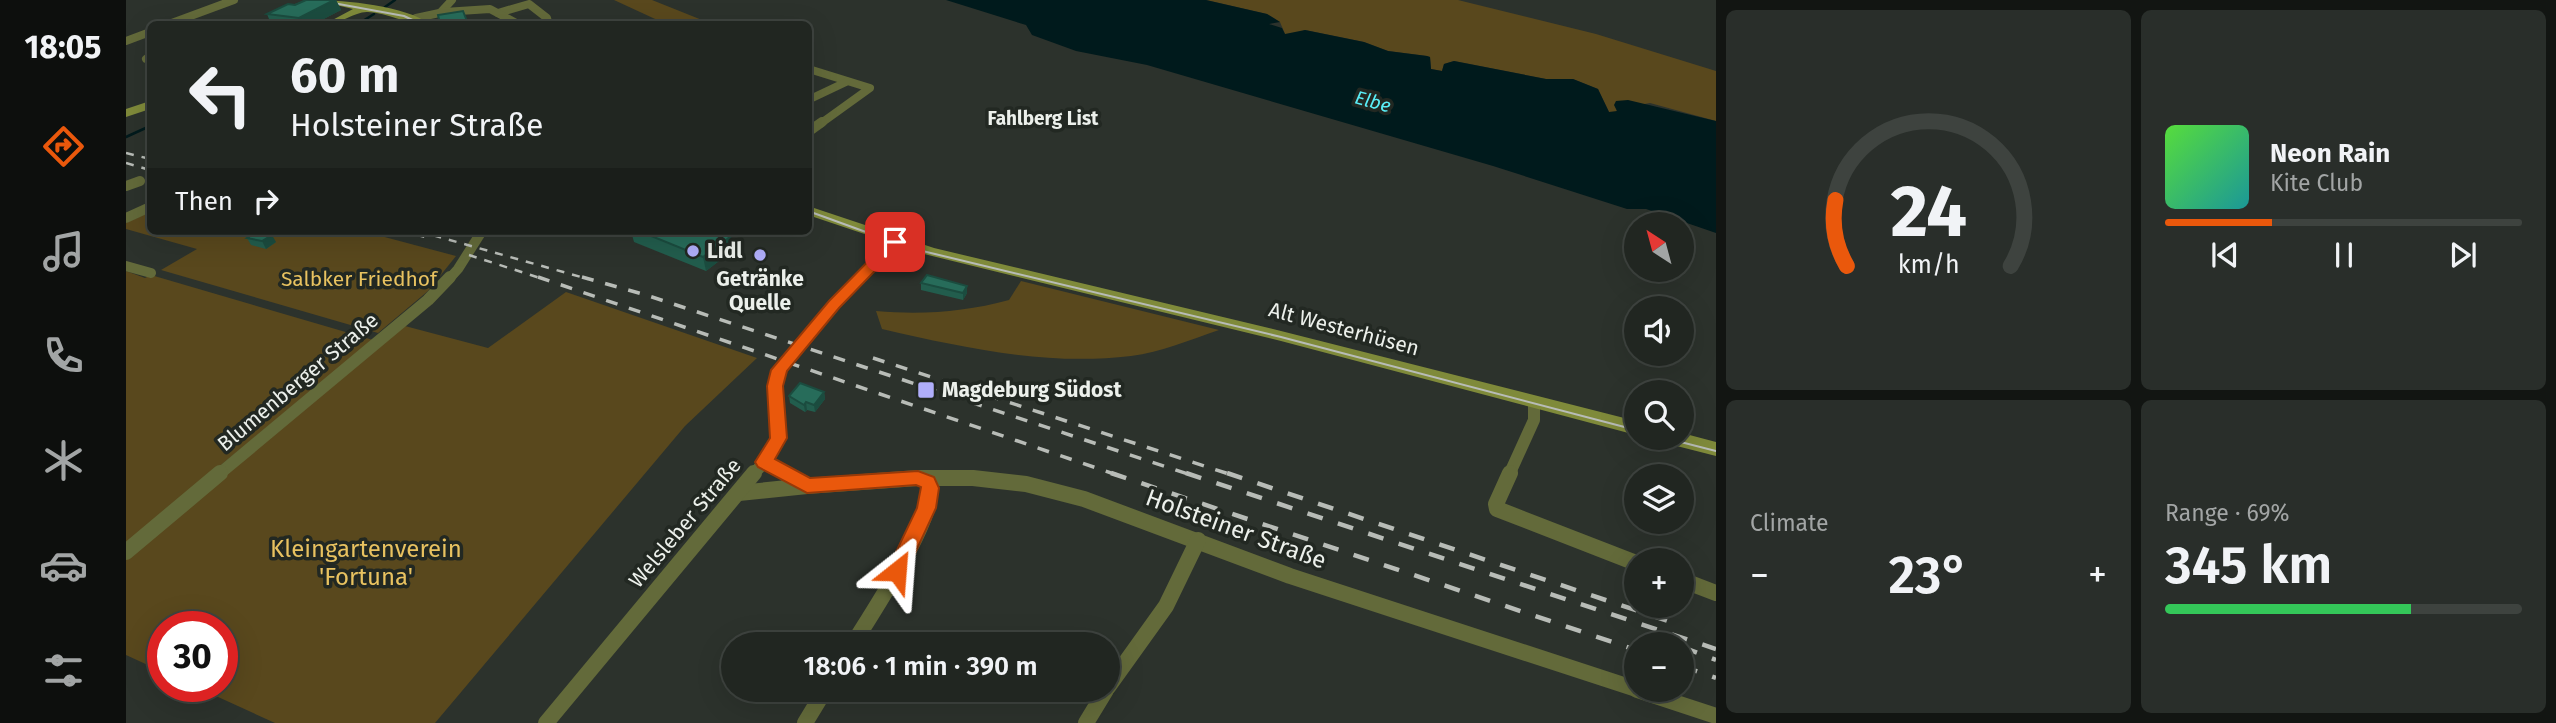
<!DOCTYPE html>
<html lang="en">
<head>
<meta charset="utf-8">
<style>
  body { margin:0; font-family:"Fira Sans",sans-serif; background:#292e2a; color:#f1f3f6; height:100vh; display:flex; flex-direction:column; font-size:26px; white-space:nowrap }
  * { box-sizing:border-box; margin:0 }
  p { font-size:23px; color:#a2a5a5 }
  .icon { flex:none; width:38px; height:38px; fill:none; stroke:currentColor; stroke-width:2; stroke-linecap:round; stroke-linejoin:round }
  .map { position:relative; flex:1; overflow:hidden }
  .sheet { display:flex; flex-direction:column; gap:10px; padding:10px; background:#121512; width:840px }
  .sheet>* { flex:none }
  .top-card { position:absolute; left:21px; top:21px; width:665px; height:214px; border-radius:10px; box-shadow:0 7px 28px #0002,0 0 0 2px #3e433f; background:#212621; color:#f1f3f6; overflow:hidden }
  .needle { width:46px; rotate:324deg }
  .tools { position:absolute; left:1498px; top:212px; display:grid; gap:14px }
  .tools a { display:grid; place-items:center; width:70px; height:70px; border-radius:50%; background:#212621; box-shadow:0 7px 28px #0002,0 0 0 2px #3e433f; font-size:35px }
  .speed { position:absolute; left:21px; top:611px; display:flex; gap:14px; font-size:35px; font-weight:700; text-align:center }
  .speed>* { display:grid; place-content:center; width:91px; height:91px; border-radius:50%; background:#212621; box-shadow:0 7px 28px #0002,0 0 0 2px #3e433f; line-height:1 }
  .speed .limit { border:10px solid #d22; background:#fff; color:#111 }
  .pin { position:absolute; display:grid; place-items:center; width:60px; height:60px; color:#fff; margin:-30px; border-radius:14px; box-shadow:0 4px 10px #0006 }
  .me { position:absolute; width:77px; margin:-38px; rotate:28deg; stroke-linejoin:round; filter:drop-shadow(0 0 5px #0008) }
  .turn { display:flex; align-items:center; gap:24px; height:147px; padding:0 28px; font-size:32px }
  .turn .icon { width:91px; height:91px; stroke-width:2.5 }
  .turn b { display:block; font-size:49px; line-height:60px }
  .then { display:flex; align-items:center; height:66px; padding:0 28px; background:#0003; gap:14px; font-size:26px }
  .big { font-size:52px; font-weight:600; line-height:1.1 }
  .sheet .card { flex:1; display:flex; flex-direction:column; justify-content:center; gap:10px; min-width:0; padding:0 24px; border-radius:10px; background:#292e2a }
  .sheet .dial { align-items:center; gap:0 }
  .dial svg { height:182px; overflow:visible; fill:none; stroke:#3e433f; stroke-width:7; stroke-linecap:round; text-anchor:middle }
  .dial text { fill:#f1f3f6; stroke:none }
  .song { display:flex; align-items:center; gap:21px }
  .cover { width:84px; height:84px; border-radius:10px; background:linear-gradient(135deg,hsl(110 70% 55%),hsl(180 70% 35%)) }
  .played { height:7px; border-radius:4px; background:linear-gradient(90deg,#ea580c 30%,#3e433f 30%) }
  .keys { display:flex; justify-content:space-around; direction:ltr }
  .heat { display:flex; justify-content:space-between; align-items:center; font-size:38px; direction:ltr }
  .charge { height:10px; border-radius:5px; background:linear-gradient(90deg,#34c759 69%,#3e433f 0) }
  .sheet .tiles { flex:1; display:grid; gap:10px; grid-template-columns:repeat(2,1fr) }
  .trip { position:absolute; left:595px; top:632px; width:399px; height:70px; border-radius:35px; background:#212621; box-shadow:0 7px 28px #0002,0 0 0 2px #3e433f; font-weight:600; line-height:70px; text-align:center }
  main { display:flex; flex:1; min-height:0 }
  .tabs { display:flex; flex-direction:column; width:126px; justify-content:space-around; align-items:center; background:#0d0f0d; color:#a2a5a5 }
  .tabs .icon { width:49px; height:49px }
  .tabs .current { color:#ea580c }
  .tabs b { font-size:32px; color:#f1f3f6 }
  .map>svg:first-child { display:block }
</style>
</head>
<body>
<main>
<nav class="tabs">
<b>18:05</b>
<svg class="icon current" aria-label="directions" viewBox="0 0 24 24"><path d="M12 3l9 9-9 9-9-9zM9 14v-3h6M13 9l2 2-2 2"/></svg>
<svg class="icon" aria-label="music" viewBox="0 0 24 24"><path d="M9 18V5l10-2v13"/><circle cx="6" cy="18" r="3"/><circle cx="16" cy="16" r="3"/></svg>
<svg class="icon" aria-label="phone" viewBox="0 0 24 24"><path d="M5 4h4l2 5-3 2q2 4 5 5l2-3 5 2v4C11 20 4 13 5 4z"/></svg>
<svg class="icon" aria-label="climate" viewBox="0 0 24 24"><path d="M12 3v18M4 7l16 10M4 17L20 7"/></svg>
<svg class="icon" aria-label="car" viewBox="0 0 24 24"><path d="M5 17H2v-5l4-1 3-4h7l3 4 3 1v5h-3M9 17h6M6 11h13"/><circle cx="7" cy="17" r="2"/><circle cx="17" cy="17" r="2"/></svg>
<svg class="icon" aria-label="filters" viewBox="0 0 24 24"><path d="M4 7h16M4 17h16"/><circle cx="9" cy="7" r="2"/><circle cx="15" cy="17" r="2"/></svg>
</nav>
<div class="map">
<svg width="1590" height="723" viewBox="0 0 1590 723">
  <rect width="100%" height="100%" fill="#2c322c"/>
  <g fill="#59481d">
    <polygon points="488,0 526,0 586,24 540,24"/>
    <polygon points="1080,0 1332,0 1344,3 1470,34 1590,71 1590,121 1524,103 1491,109 1490,113 1483,112 1472,89 1447,79 1420,79 1328,61 1318,64 1316,71 1305,69 1304,57 1301,56 1262,51 1238,42 1179,30 1167,35 1159,34 1154,22 1141,14"/>
    <polygon points="24,212 24,231 236,231 330,256 302,291 252,333 35,270 71,249 0,229 0,223"/>
    <polygon points="0,271 19,278 25,275 247,340 0,543"/>
    <path d="M 895,281 L 1093,330 C 1064,340 1035,352 1005,356 C 920,366 839,348 756,329 L 750,311 C 796,315 839,312 883,300 Z"/>
    <polygon points="440,292 631,358 559,426 309,723 149,723 68,686 96,686 96,626 37,626 37,672 0,655 0,558 279,326 362,348"/>
  </g>
  <polygon fill="#001a1c" points="820,0 1080,0 1141,14 1154,22 1143,24 1156,28 1159,34 1179,30 1238,42 1262,51 1301,56 1304,57 1305,69 1316,71 1318,64 1328,61 1420,79 1447,79 1472,89 1483,112 1491,111 1488,105 1490,101 1502,100 1590,121 1590,233 1520,209 1501,209 1367,166 1021,65 950,51 906,35 900,25"/>
  <g fill="none" stroke-linecap="round" stroke-linejoin="round">
    <g stroke="#001a1c" stroke-width="2.5">
      <polyline points="259,7 269,0"/>
      <polyline points="232,24 248,14"/>
      <polyline points="0,137 24,126"/>
    </g>
    <g stroke="#636a3a" stroke-width="8">
      <polyline points="314,13 326,0"/>
      <polyline points="372,13 403,4 421,18 422,22 417,24"/>
      <polyline points="290,18 318,12 364,9 392,24"/>
      <polyline points="43,24 108,0"/>
      <polyline points="508,24 514,23"/>
      <polyline points="0,41 24,32"/>
      <polyline points="24,56 20,59 24,61"/>
      <polyline points="686,70 744,88 694,124"/>
      <polyline points="682,100 720,82"/>
    </g>
    <g stroke="#636a3a" stroke-width="10">
      <polyline points="682,132 696,122"/>
      <polyline points="0,186 14,181"/>
      <polyline points="0,218 24,207"/>
      <polyline points="0,266 25,273"/>
      <polyline points="323,279 332,269 356,231"/>
      <polyline points="733,279 769,242"/>
    </g>
    <g stroke="#636a3a" stroke-width="12">
      <polyline points="638,462 662,475"/>
      <polyline points="92,475 302,300 324,277"/>
      <polyline points="627,475 643,456 653,435 649,390 653,370 708,304 735,277"/>
      <polyline points="1383,475 1408,420 1408,402"/>
    </g>
    <g stroke="#636a3a" stroke-width="16">
      <polyline points="659,473 681,486 792,478 847,478 900,484 958,499 1164,576 1510,689"/>
      <polyline points="1384,473 1370,504 1371,509 1510,563"/>
      <polyline points="613,493 681,486"/>
      <polyline points="0,552 94,473"/>
      <polyline points="1556,580 1590,593"/>
      <path d="M 727,644 C 741,621 818,506 802,483 C 800,480 796,479 793,478"/>
      <polyline points="982,687 1040,606 1072,540"/>
      <polyline points="1511,690 1590,716"/>
      <polyline points="420,723 628,473"/>
      <polyline points="679,723 699,690"/>
      <polyline points="960,723 980,690"/>
    </g>
    <g fill="#7f8a3a" fill-rule="evenodd">
      <path d="M 189,0 C 218,0 281,6 303,24 C 284,26 263,13 242,12 C 229,11 216,24 199,24 L 227,9 Z"/>
      <polygon points="24,101 24,109 0,117 0,109"/>
      <polygon points="682,206 808,248 1155,331 1510,421 1510,435 1155,341 798,254 682,215"/>
      <polygon points="1556,433 1590,442 1590,456 1539,443 1536,438 1556,438"/>
    </g>
    <g stroke="#b8bcb7" stroke-width="2">
      <polyline points="191,0 278,16 295,24"/>
      <polyline points="682,211 784,248 1155,337 1510,430"/>
      <polyline points="1539,438 1590,451"/>
    </g>
    <g stroke="#b8bcb7" stroke-width="2.5" stroke-dasharray="8 8" stroke-linecap="butt">
      <polyline points="0,153 24,159"/>
      <polyline points="0,163 24,170"/>
      <polyline points="275,231 299,237"/>
      <polyline points="292,231 462,279"/>
      <polyline points="343,255 417,279"/>
    </g>
    <g stroke="#b8bcb7" stroke-width="3.5" stroke-dasharray="12 12" stroke-linecap="butt">
      <polyline points="412,277 991,475"/>
      <polyline points="456,277 520,295 1065,475"/>
      <polyline points="747,358 1106,475"/>
    </g>
    <g stroke="#b8bcb7" stroke-width="4.5" stroke-dasharray="16 16" stroke-linecap="butt">
      <polyline points="985,473 1510,650"/>
      <polyline points="1060,473 1590,649"/>
      <polyline points="1101,473 1551,624"/>
      <polyline points="1556,647 1590,660"/>
      <polyline points="1556,666 1590,678"/>
    </g>
  </g>
  <g fill="#225d4d">
    <polygon points="180,0 210,0 215,10 188,24 145,24 141,14"/>
    <polygon points="505,231 589,231 606,251 580,271 508,242"/>
    <polygon points="121,238 150,242 140,249 125,245"/>
    <polygon points="795,283 841,286 841,293 837,300 795,290"/>
    <polygon points="698,392 699,399 689,412 681,410 679,412 664,403 663,396"/>
  </g>
  <g fill="#1b4c3f">
    <polygon points="208,0 210,0 215,10 188,24 176,24 173,18"/>
    <polygon points="146,235 150,242 140,249 136,241"/>
    <polygon points="604,237 606,251 580,271 577,257"/>
    <polygon points="841,286 841,293 837,300 837,293"/>
    <polygon points="698,392 699,399 689,412 688,405"/>
    <polygon points="680,402 681,410 679,412 678,405"/>
  </g>
  <g fill="#276c5a" stroke="#1b4c3f" stroke-width="2">
    <polygon points="180,0 208,0 173,18 141,14 162,4 169,5"/>
    <polygon points="337,11 342,24 326,24 324,23 314,24 312,15"/>
    <polygon points="132,231 146,235 136,241 121,238"/>
    <polygon points="513,231 589,231 604,237 577,257"/>
    <polygon points="801,275 841,286 837,293 795,283"/>
    <polygon points="674,383 698,392 688,405 680,402 678,405 663,396"/>
  </g>
  <polygon fill="#ea580c" stroke="#983908" stroke-width="2" points="769,238 776,242 774,245 713,308 661,371 657,386 661,438 649,459 684,478 792,471 808,477 813,488 810,508 778,577 771,580 764,577 761,571 791,508 795,487 790,485 681,493 632,467 629,462 644,438 641,386 645,370 703,301 764,239"/>
  <g fill="#b0aefa" stroke="#222822" stroke-width="2.5">
    <circle cx="567" cy="251" r="7"/>
    <circle cx="634" cy="255" r="7"/>
    <rect x="791" y="381" width="18" height="18" rx="3.5"/>
  </g>
  <g text-anchor="middle" stroke-width="7" stroke-linejoin="round" paint-order="stroke">
    <g font-size="19" font-style="italic" fill="#5aeef7" stroke="#222822">
      <text transform="translate(1247 101) rotate(15)" y="7">Elbe</text>
    </g>
    <g font-size="19" font-weight="bold" fill="#ecf0eb" stroke="#222822">
      <text x="917" y="125">Fahlberg List</text>
    </g>
    <g font-size="21" font-weight="bold" fill="#ecf0eb" stroke="#222822" text-anchor="start">
      <text x="581" y="258">Lidl</text>
      <text x="634" y="286" text-anchor="middle">Getränke<tspan x="634" dy="24">Quelle</tspan></text>
      <text x="816" y="397">Magdeburg Südost</text>
    </g>
    <g font-size="21" fill="#e8c260" stroke="#222822">
      <text x="233" y="286">Salbker Friedhof</text>
    </g>
    <g font-size="21" fill="#ecf0eb" stroke="#222822">
      <text transform="translate(1218 329) rotate(15)" y="7">Alt Westerhüsen</text>
      <text transform="translate(172 382) rotate(-40)" y="7">Blumenberger Straße</text>
      <text transform="translate(559 523) rotate(-50)" y="7">Welsleber Straße</text>
    </g>
    <g font-size="24" fill="#ecf0eb" stroke="#222822">
      <text transform="translate(1110 529) rotate(20)" y="8">Holsteiner Straße</text>
    </g>
    <g font-size="24" fill="#e8c260" stroke="#222822">
      <text x="240" y="557">Kleingartenverein<tspan x="240" dy="28">'Fortuna'</tspan></text>
    </g>
  </g>
</svg>
<div class="tools">
<a><svg class="needle" viewBox="-14 -14 28 28"><path d="M0-13l5 13h-10z" fill="#e53935"/><path d="M0 13l5-13h-10z" fill="#a2a5a5"/></svg></a>
<a><svg class="icon" aria-label="sound" viewBox="0 0 24 24"><path d="M4 9h4l5-4v14l-5-4H4zM17 9q2 3 0 6"/></svg></a>
<a><svg class="icon" aria-label="search" viewBox="0 0 24 24"><circle cx="10" cy="10" r="6"/><path d="M15 15l6 6"/></svg></a>
<a><svg class="icon" aria-label="layers" viewBox="0 0 24 24"><path d="M12 4l9 5-9 5-9-5zM3 14l9 5 9-5"/></svg></a>
<a>+</a>
<a>−</a>
</div>
<div class="speed"><div class="limit">30</div></div>
<div class="pin" style="left:769px;top:242px;background:#d93025"><svg class="icon" aria-label="arrive" viewBox="0 0 24 24"><path d="M6 21V4h12l-3 4 3 4H6"/></svg></div>
<svg class="me" style="left:771px;top:571px" viewBox="-20 -20 40 40"><path d="M0-17L14 15 0 8-14 15z" fill="#ea580c" stroke="#fff" stroke-width="4"/></svg>
<div class="trip">18:06 · 1 min · 390 m</div>
<div class="top-card">
<div class="turn"><svg class="icon" aria-label="left" viewBox="0 0 24 24"><path d="M17 20v-9H6M10 6l-5 5 5 5"/></svg><div><b>60 m</b>Holsteiner Straße</div></div>
<div class="then">Then<svg class="icon" aria-label="right" viewBox="0 0 24 24"><path d="M7 20v-9h11M14 6l5 5-5 5"/></svg></div>
</div>
</div>
<section class="sheet">
<div class="tiles">
<div class="card dial"><svg viewBox="0 0 100 80">
<path d="M14 69A42 42 0 1 1 86 69"/>
<path d="M14 69A42 42 0 0 1 9 40" stroke="#ea580c"/>
<text x="50" y="56" font-size="32" font-weight="700">24</text>
<text x="50" y="72" font-size="11">km/h</text>
</svg></div>
<div class="card">
<div class="song"><i class="cover"></i><div><b>Neon Rain</b><p>Kite Club</p></div></div>
<div class="played"></div>
<div class="keys"><svg class="icon" aria-label="previous" viewBox="0 0 24 24"><path d="M18 5L8 12l10 7zM5 5v14"/></svg><svg class="icon" aria-label="pause" viewBox="0 0 24 24"><path d="M8 5v14M16 5v14"/></svg><svg class="icon" aria-label="next" viewBox="0 0 24 24"><path d="M6 5l10 7-10 7zM19 5v14"/></svg></div>
</div>
<div class="card"><p>Climate</p>
<div class="heat"><a>−</a><b class="big">23°</b><a>+</a></div>
</div>
<div class="card"><p>Range · 69%</p><b class="big">345 km</b><div class="charge"></div></div>
</div>
</section>
</main>
</body>
</html>
